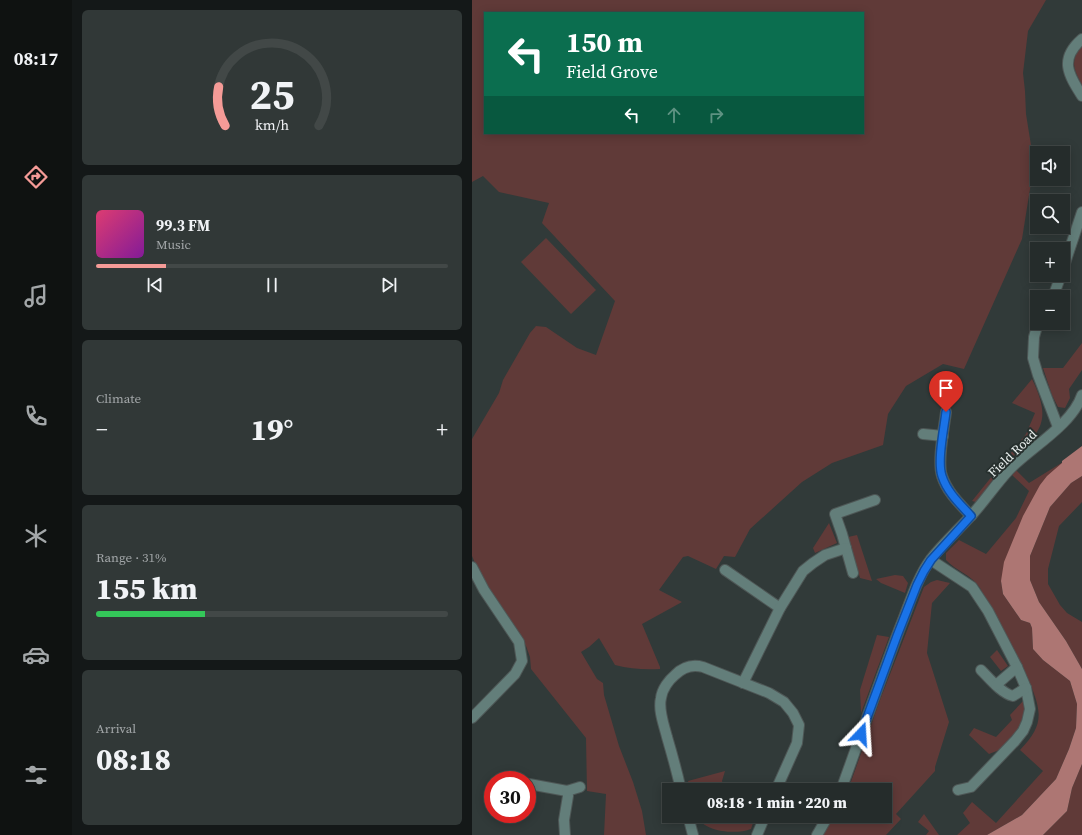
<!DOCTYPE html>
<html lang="en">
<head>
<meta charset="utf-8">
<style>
  body { margin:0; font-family:"Source Serif 4",serif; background:#313837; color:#f1f3f6; height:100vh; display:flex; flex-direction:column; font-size:15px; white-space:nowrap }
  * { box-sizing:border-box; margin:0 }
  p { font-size:13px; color:#a3a7a9 }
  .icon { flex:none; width:22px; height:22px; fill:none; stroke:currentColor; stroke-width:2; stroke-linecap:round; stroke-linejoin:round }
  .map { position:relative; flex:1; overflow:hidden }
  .side { display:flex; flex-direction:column; gap:10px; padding:10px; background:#141818; width:400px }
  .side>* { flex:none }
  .banner { position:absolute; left:12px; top:12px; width:380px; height:122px; border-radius:0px; box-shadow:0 2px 10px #0003,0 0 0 1px #424847; background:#0b6e4f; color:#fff; overflow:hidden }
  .fabs { position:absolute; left:558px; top:146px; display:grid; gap:8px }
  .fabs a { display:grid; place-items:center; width:40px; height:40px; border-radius:0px; background:#252c2b; box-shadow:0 2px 10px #0003,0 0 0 1px #424847; font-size:20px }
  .speed { position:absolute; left:12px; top:771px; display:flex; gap:8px; font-size:20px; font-weight:700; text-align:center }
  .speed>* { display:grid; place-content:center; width:52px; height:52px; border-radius:50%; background:#252c2b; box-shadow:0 2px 10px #0003,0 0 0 1px #424847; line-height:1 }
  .speed .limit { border:6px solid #d22; background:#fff; color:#111 }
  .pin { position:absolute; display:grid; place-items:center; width:34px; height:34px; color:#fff; margin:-41px -17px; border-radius:50% 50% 50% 0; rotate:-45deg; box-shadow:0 0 4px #0007 }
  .pin .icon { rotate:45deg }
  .me { position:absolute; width:44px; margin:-22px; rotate:20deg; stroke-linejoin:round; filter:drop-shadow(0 0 3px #0008) }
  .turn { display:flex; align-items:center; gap:14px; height:84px; padding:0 16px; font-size:18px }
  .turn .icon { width:52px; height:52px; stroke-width:2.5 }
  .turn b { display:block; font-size:28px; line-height:34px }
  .lanes { display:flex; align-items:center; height:38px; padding:0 16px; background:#0003; justify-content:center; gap:20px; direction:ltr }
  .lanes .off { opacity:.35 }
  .big { font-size:30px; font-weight:800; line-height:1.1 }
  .side .widget { flex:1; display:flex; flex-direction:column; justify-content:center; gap:6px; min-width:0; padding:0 14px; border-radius:6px; background:#313837 }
  .side .dial { align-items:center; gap:0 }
  .dial svg { height:104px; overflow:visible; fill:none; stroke:#424847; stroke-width:7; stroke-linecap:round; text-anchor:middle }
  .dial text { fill:#f1f3f6; stroke:none }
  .song { display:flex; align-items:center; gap:12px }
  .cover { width:48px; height:48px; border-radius:6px; background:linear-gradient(135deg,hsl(340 70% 55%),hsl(290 70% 35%)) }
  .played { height:4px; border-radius:2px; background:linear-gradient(90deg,#f59b97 20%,#424847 20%) }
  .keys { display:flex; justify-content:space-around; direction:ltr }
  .heat { display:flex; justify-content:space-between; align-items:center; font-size:22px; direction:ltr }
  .charge { height:6px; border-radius:3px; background:linear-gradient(90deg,#34c759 31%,#424847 0) }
  .trip { position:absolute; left:190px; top:783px; width:230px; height:40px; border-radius:0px; background:#252c2b; box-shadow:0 2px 10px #0003,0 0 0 1px #424847; font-weight:800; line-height:40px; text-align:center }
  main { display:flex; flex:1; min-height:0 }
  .tab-bar { display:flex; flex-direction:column; width:72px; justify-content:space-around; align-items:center; background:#0f1211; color:#a3a7a9 }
  .tab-bar .icon { width:28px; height:28px }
  .tab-bar .active { color:#f59b97 }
  .tab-bar b { font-size:18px; color:#f1f3f6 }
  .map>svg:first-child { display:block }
</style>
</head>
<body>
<main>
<nav class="tab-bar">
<b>08:17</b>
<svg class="icon active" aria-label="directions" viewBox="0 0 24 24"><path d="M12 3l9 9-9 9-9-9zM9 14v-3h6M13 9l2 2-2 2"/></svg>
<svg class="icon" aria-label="music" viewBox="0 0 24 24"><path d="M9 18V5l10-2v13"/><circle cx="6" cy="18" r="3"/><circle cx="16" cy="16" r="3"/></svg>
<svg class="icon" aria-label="phone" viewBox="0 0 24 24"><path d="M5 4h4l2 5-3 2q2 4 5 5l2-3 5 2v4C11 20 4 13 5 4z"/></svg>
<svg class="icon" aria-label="climate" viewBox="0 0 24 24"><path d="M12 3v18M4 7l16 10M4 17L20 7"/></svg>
<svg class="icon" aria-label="car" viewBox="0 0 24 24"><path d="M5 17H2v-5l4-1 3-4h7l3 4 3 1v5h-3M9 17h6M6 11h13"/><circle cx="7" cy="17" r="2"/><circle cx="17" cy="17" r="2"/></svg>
<svg class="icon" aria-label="filters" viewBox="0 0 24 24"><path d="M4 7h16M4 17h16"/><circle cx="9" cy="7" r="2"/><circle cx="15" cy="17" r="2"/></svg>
</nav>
<section class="side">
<div class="widget dial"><svg viewBox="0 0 100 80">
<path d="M14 69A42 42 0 1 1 86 69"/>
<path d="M14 69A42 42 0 0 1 9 39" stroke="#f59b97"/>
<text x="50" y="56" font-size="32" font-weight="700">25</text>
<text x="50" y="72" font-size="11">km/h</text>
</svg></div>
<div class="widget">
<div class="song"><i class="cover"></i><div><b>99.3 FM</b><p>Music</p></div></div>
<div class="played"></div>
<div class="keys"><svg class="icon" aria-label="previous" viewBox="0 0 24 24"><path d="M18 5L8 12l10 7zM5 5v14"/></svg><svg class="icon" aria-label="pause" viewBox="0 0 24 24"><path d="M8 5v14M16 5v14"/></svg><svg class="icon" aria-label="next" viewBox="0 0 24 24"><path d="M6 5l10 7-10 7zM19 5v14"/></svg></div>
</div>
<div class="widget"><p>Climate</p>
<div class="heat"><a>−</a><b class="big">19°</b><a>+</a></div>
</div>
<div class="widget"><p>Range · 31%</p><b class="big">155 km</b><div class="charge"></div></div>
<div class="widget"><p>Arrival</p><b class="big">08:18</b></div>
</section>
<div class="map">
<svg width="610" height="835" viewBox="0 0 610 835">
  <rect width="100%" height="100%" fill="#313a39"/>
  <g fill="#603a38" fill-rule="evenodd">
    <path d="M 0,0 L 574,0 L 556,31 L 551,73 L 553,91 L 554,114 L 562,164 L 550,239 L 492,369 L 471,364 L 434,386 L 416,414 L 411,445 L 360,463 L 330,482 L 278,529 L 263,557 L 252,556 L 244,569 L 216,556 L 211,557 L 187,590 L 210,602 L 170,624 L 188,667 L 188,669 C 173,670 158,669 143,665 L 127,638 L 117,647 L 109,652 L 125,679 L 131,683 L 132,695 L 147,746 L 161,782 L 170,811 L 174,835 L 132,835 L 134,794 L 115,791 L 114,738 L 59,669 L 58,657 L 54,646 L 9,577 L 0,556 L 0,439 L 27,393 L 31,380 L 58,333 L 64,326 L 74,327 L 105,348 L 124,355 L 143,301 L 70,223 L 77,203 L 27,192 L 11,176 L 0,182 ZM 13,13 L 391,13 L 391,133 L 13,133 Z"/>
    <path d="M 610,45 L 610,85 C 601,68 598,61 610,45 Z"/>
    <polygon points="74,238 124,290 99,314 49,262"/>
    <polygon points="610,343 610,370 597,389 598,398 593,408 586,407 580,395 571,368 591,368"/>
    <path d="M 560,379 C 583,426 565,434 533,465 C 522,476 514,490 504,502 L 500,501 L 554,434 L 563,413 L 540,403 Z"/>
    <path d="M 591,462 L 529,581 L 531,594 L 549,620 L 558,623 L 560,628 L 561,649 L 571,660 L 598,681 L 605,704 L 604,728 L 597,749 L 584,779 L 550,815 L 515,835 L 485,835 L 498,823 L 491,813 L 500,802 L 524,823 L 571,771 L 548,750 C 570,727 571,715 559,686 L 508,588 C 500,575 484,571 474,560 L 474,553 L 487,540 L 514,554 L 544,518 L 557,491 L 540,475 L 544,470 L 557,483 Z"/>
    <polygon points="610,476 610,502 587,526 576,569 576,584 588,605 595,613 610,622 610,669 594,641 567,602 558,580 558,556 578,507 599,483"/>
    <polygon points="357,523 365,543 343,553 341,548"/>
    <polygon points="385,535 400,581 388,578 376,537"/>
    <polygon points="423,575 431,576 436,583 433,593 409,583 404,579"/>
    <polygon points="465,580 478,583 460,603 455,653 477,722 463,767 463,771 424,814 429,819 414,835 351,835 362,816 413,816 413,790 376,790 408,700 452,587 459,582"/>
    <polygon points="405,635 417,637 389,713 388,690"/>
    <polygon points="525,650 536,666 529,671 518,657"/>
    <path d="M 551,701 C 558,717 543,738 531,747 C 528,750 522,752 517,754 L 497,735 L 502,728 L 524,737 L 540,720 L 538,715 Z"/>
    <polygon points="610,764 610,835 571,835 595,811 600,788"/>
    <polygon points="253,771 250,781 253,790 219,790 216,781"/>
    <polygon points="452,814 467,835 454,835 457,831 446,822"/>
    <path d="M 225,816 L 274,816 L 282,820 L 279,829 C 264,835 231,832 225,816 Z"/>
  </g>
  <polygon fill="#ad7673" points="610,446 610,476 599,483 578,507 558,556 558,580 567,602 594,641 610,669 610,764 600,788 595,811 571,835 515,835 550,815 584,779 597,749 604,728 605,704 598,681 571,660 561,649 560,628 558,623 549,620 531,594 529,581 532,562 551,516 568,485 575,476 590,463 590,461"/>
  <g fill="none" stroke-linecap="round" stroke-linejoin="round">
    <defs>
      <g id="minor">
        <path d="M 610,39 C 587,59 596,74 610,96"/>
        <polyline points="591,269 610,212"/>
        <polyline points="581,297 589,275"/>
        <polyline points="566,323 562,337 561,358 566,375 586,427"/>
        <path d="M 474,412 C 472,429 465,461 470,476 C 475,492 488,504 499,516"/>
        <polyline points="451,434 471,436"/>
        <polyline points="459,560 500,587 516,611 545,667 554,688 558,709 555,722 551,731 543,741 499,787 486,790"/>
        <polyline points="0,567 12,590 47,642 50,661 43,674 0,718"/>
        <polyline points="253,570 308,608"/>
        <polyline points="381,573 370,534 363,514 403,500"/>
        <path d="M 509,670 C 518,679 529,693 541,696 L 554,688"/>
        <polyline points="271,683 308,608 331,571 341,563 353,555 374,548"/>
        <polyline points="524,685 545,667"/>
        <polyline points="57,784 95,791 96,796 92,820 93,835"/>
        <path d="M 209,790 C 205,772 200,754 195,737 C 192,725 186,710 189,698 C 190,689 197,680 203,675 C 211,667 220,664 231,667 L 297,693 L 312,702 L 321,713 L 327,725 L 325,743 L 304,790"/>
        <path d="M 369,790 C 389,735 408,680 429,625 C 438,603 445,578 459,559 C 471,544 485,531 498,517 C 512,502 523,485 537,470 C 558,448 600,425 610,395"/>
        <polyline points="95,791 108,787"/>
        <polyline points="216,816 221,835"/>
        <polyline points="285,835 293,816"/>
        <polyline points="345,835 356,816"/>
      </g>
    </defs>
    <use href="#minor" stroke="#4e5756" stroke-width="12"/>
    <use href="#minor" stroke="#637e7a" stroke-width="10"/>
  </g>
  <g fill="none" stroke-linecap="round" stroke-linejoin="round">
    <defs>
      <path id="route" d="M 389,734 L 425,636 L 445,585 L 452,571 L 459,560 L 499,516 C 488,504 475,492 470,476 C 465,461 472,429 474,412"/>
    </defs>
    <use href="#route" stroke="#114b97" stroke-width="10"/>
    <use href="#route" stroke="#1a73e8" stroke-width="7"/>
  </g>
  <g text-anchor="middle" stroke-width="4" stroke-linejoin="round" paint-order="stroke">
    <g font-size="13" fill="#e9efee" stroke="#27302e">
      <text transform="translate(540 453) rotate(-44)" y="5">Field Road</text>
    </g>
  </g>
</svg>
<div class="fabs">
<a><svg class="icon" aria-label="sound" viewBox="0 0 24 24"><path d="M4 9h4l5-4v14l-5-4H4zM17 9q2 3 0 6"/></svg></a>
<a><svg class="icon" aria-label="search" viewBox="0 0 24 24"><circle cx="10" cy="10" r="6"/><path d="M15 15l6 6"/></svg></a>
<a>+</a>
<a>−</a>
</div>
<div class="speed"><div class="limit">30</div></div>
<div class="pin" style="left:474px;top:412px;background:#d93025"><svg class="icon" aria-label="arrive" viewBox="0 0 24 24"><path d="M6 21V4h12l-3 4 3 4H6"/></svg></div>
<svg class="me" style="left:389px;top:734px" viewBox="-20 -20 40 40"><path d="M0-17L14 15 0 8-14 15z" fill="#1a73e8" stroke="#fff" stroke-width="4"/></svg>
<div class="trip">08:18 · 1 min · 220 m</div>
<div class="banner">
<div class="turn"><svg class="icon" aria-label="left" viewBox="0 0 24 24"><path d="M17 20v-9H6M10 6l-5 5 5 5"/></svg><div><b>150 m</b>Field Grove</div></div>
<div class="lanes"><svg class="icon" aria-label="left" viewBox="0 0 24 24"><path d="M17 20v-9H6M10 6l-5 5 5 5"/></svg><svg class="icon off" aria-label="ahead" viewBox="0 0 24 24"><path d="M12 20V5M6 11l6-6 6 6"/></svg><svg class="icon off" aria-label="right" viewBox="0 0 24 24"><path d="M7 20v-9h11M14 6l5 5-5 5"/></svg></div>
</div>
</div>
</main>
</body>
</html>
